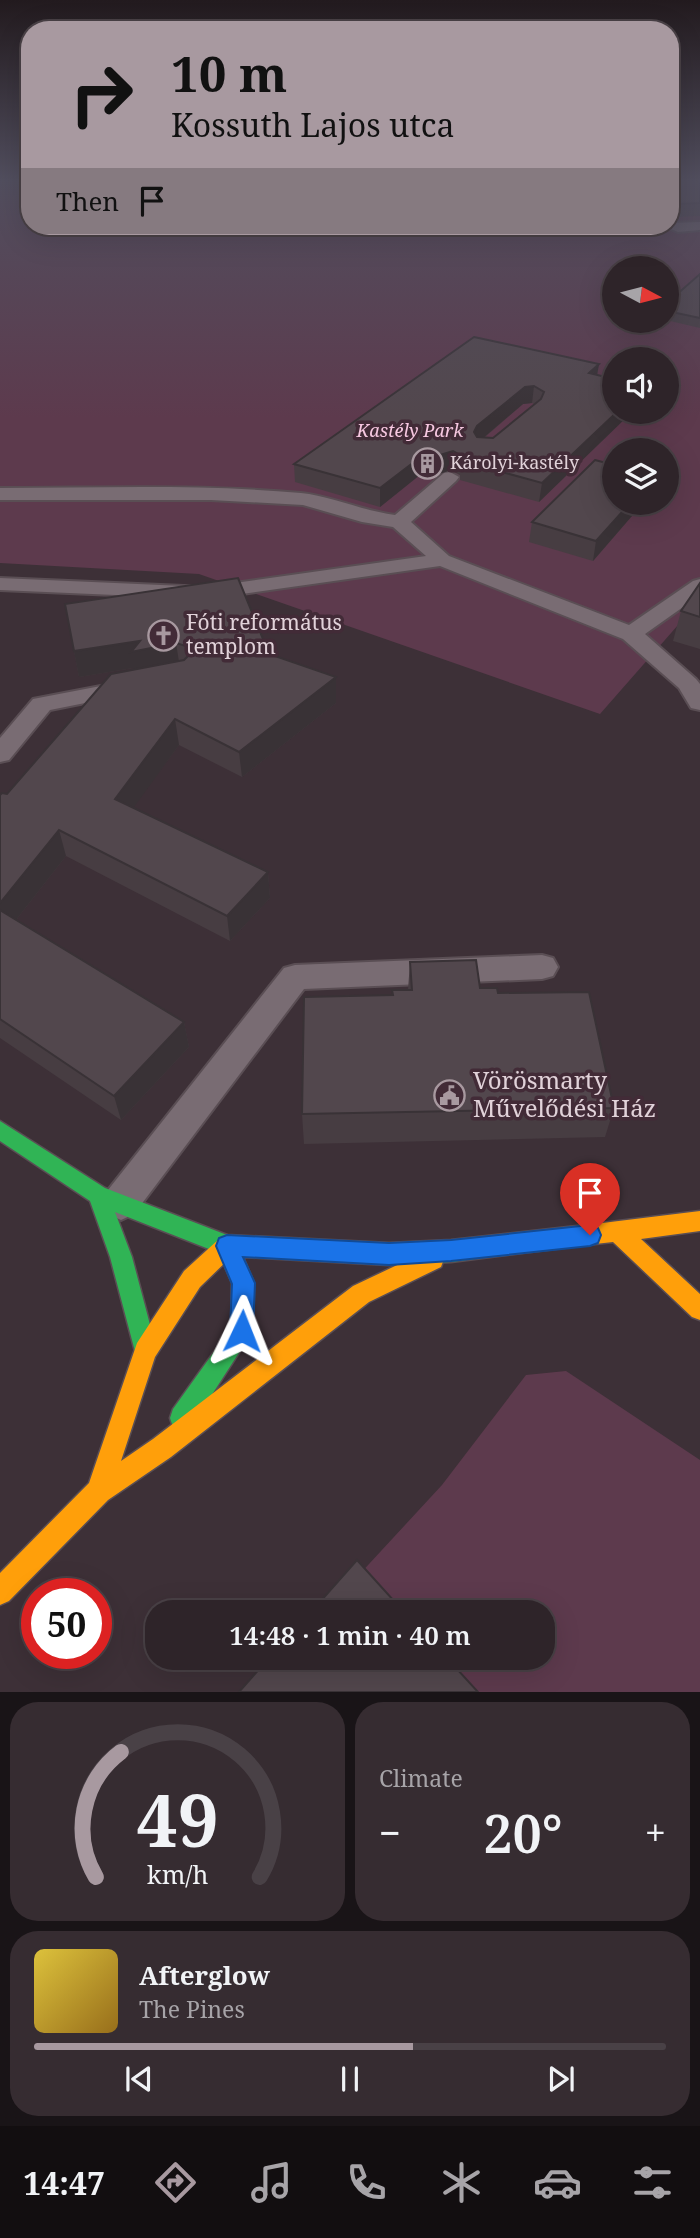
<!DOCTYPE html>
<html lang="en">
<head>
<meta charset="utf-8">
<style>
  body { margin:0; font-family:"Noto Serif",serif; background:#362c31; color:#f1f3f6; height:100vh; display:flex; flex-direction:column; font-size:26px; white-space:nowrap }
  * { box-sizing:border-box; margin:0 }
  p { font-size:23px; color:#a7a4a8 }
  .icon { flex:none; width:38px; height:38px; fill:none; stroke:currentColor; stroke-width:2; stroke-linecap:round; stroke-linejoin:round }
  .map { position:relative; height:1692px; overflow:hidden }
  .details { display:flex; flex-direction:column; gap:10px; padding:10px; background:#191417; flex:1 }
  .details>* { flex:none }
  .banner { position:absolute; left:21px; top:21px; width:658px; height:214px; border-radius:28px; box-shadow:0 7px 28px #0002,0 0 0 2px #494146; background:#a899a0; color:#111; overflow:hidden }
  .needle { width:46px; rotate:97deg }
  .buttons { position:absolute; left:602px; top:256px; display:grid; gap:14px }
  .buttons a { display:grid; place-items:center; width:77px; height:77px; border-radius:50%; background:#2e2429; box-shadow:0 7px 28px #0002,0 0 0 2px #494146; font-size:35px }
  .speed { position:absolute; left:21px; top:1578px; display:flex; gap:14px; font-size:35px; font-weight:700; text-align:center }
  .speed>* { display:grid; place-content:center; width:91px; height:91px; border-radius:50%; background:#2e2429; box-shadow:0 7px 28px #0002,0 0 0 2px #494146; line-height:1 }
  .speed .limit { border:10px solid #d22; background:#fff; color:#111 }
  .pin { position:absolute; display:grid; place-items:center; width:60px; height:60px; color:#fff; margin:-72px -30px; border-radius:50% 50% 50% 0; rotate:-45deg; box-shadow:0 0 7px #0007 }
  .pin .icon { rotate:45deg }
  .me { position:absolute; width:77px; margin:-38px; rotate:2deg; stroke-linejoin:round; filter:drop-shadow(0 0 5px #0008) }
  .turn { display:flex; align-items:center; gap:24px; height:147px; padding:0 35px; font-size:32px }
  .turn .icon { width:91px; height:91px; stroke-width:2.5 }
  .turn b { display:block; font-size:49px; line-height:60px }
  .then { display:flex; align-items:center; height:66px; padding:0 35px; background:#0003; gap:14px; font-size:26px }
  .big { font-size:52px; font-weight:600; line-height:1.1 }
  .details .card { flex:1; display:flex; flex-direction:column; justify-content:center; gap:10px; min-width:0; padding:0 24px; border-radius:28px; background:#362c31 }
  .details .dial { align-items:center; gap:0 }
  .dial svg { height:182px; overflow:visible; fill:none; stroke:#494146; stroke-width:7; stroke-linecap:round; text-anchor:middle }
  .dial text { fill:#f1f3f6; stroke:none }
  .song { display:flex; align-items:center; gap:21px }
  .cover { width:84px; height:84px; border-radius:10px; background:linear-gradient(135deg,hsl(50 70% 55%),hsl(40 70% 35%)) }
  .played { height:7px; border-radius:4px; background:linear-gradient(90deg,#a899a0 60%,#494146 60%) }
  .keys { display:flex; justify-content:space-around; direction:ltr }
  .heat { display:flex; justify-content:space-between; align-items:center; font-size:38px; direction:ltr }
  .details .tiles { flex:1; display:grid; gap:10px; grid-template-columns:1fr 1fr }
  .card:last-child { grid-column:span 2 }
  .trip { position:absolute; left:145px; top:1600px; width:410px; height:70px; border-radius:28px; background:#2e2429; box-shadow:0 7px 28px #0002,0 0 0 2px #494146; font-weight:600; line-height:70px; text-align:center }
  .tabs { display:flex; height:112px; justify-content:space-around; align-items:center; background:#120e10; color:#a7a4a8 }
  .tabs .icon { width:49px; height:49px }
  .tabs .on { color:#a899a0 }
  .tabs b { font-size:32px; color:#f1f3f6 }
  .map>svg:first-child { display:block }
</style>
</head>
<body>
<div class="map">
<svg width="700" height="1692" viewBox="0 0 700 1692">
  <rect width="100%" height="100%" fill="#3d3037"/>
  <g fill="#5d3a4d" fill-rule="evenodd">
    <path d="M 0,181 L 30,181 L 30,226 L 670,226 L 670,181 L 700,181 L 700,600 L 600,714 L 199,574 L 0,563 ZM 614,268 L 667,268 L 667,320 L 614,320 ZM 614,359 L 667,359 L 667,411 L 614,411 ZM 614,450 L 667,450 L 667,502 L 614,502 Z"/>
    <polygon points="566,1371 700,1460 700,1692 461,1692 430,1657 542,1657 542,1612 388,1612 357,1577 442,1485 526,1375"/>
  </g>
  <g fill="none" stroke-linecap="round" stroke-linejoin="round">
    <defs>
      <g id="lane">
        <polygon points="700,222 700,230 678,232 664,226 670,226 670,223"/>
        <path d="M 450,472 L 459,477 L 456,481 L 411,522 L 449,556 L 629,625 L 693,581 L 700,579 L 700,595 L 645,634 L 696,679 L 700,684 L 700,710 L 691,708 L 679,688 L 623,639 L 440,566 L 207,599 L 0,590 L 0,578 L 207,587 L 426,556 L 393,527 L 362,522 L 303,505 L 211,500 L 0,500 L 0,488 C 100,488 201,484 301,493 C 330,496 364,511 395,515 L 444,473 Z"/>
        <polygon points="132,680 140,682 144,687 140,692 50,710 9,760 0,762 0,738 33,699"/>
        <polygon points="542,955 553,958 558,967 553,976 542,979 304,989 134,1214 121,1220 108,1214 102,1202 108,1190 284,968 295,965"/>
      </g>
      <polygon id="fast" points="0,1121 105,1188 227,1235 389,1243 451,1240 586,1225 594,1228 597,1235 594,1242 586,1245 451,1262 389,1265 243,1257 254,1283 253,1331 191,1427 182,1430 173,1427 170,1418 173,1409 231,1328 232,1283 219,1253 115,1212 132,1257 157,1351 153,1359 145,1363 137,1359 110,1257 90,1201 0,1141"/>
      <g id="slow">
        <polygon points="700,1211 700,1231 641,1239 700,1294 700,1320 692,1317 613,1242 586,1245 578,1242 575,1235 578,1228 586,1225"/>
        <polygon points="227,1235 235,1239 238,1246 235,1253 200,1287 155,1357 121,1461 153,1439 353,1286 433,1248 441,1251 444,1259 441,1267 369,1302 171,1457 108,1500 9,1601 0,1605 0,1573 89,1483 137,1343 184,1271 219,1239"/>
      </g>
    </defs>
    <use href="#lane" stroke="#5a4e54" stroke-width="4"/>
    <use href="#fast" stroke="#5a4e54" stroke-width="3"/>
    <use href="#slow" stroke="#5a4e54" stroke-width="3"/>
    <use href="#lane" fill="#796c73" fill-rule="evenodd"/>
    <use href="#fast" fill="#30b455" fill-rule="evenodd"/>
    <use href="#slow" fill="#ff9f0a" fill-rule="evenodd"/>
  </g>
  <g fill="#473d42" fill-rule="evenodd">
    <polygon points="670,181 700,181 700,216 676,217 670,213"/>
    <polygon points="700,274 700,328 666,320 667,320 667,303"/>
    <path d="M 599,364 L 597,375 L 614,411 L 633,411 L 539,502 L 460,480 L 460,475 L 451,470 L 439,474 L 426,470 L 380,507 L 295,482 L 294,464 ZM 532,403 L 534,404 L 493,438 L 484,438 L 523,404 Z"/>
    <polygon points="614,502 644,502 593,561 529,542 532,522"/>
    <polygon points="700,583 700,649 673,641 681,611"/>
    <polygon points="65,604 269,654 336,677 336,703 242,777 179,745 133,807 268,872 270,898 230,941 66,856 16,920 184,1022 189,1047 121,1120 0,1038 0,795 7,794 134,670 133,668 79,677"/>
    <polygon points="410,962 480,988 498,993 614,1108 605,1137 304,1144 302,1114 392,995 392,990 408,990"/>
  </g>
  <g fill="#393236">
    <polygon points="599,364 596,381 589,373"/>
    <polygon points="534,386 532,403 523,404 476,444 474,432 477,426 525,387"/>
    <polygon points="618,411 633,411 539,502 542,483"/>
    <polygon points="453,451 451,470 439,474 440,455"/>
    <polygon points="427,452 426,470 380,507 380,488"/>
    <polygon points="631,502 644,502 593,561 596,541"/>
    <polygon points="140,641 176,643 180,668 135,677 133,668 79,677 74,651"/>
    <polygon points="336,677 336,703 242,777 239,752"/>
    <polygon points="175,719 179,745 121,825 115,799"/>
    <polygon points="59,830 66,856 5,934 0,920 0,903"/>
    <polygon points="268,872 270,898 230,941 227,916"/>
    <polygon points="184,1022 189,1047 121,1120 114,1096"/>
  </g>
  <g fill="#52474d" stroke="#393236" stroke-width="2" fill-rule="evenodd">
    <polygon points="670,181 700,181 700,203 678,204 670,197"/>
    <polygon points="700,274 700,318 667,311 667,303"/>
    <path d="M 474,337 L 599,364 L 589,373 L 614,379 L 614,411 L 618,411 L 542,483 L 462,461 L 462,456 L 453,451 L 440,455 L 427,452 L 380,488 L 294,464 ZM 534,386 L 544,392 L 541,399 L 493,438 L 477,437 L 474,432 L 477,426 L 525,387 Z"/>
    <polygon points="595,460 614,465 614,502 631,502 596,541 532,522"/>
    <polygon points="238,578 269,654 336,677 239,752 175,719 115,799 268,872 227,916 59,830 0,903 0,795 2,793 7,794 111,674 184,660 190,654 186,646 176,643 131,652 140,641 74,651 65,604"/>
    <polygon points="700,583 700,617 681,611"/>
    <polygon points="0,910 184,1022 114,1096 0,1019"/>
    <polygon points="476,960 480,988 497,988 498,993 589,992 614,1108 302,1114 304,997 393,995 392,990 412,990 410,962"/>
    <polygon points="357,1560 404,1612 311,1612"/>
    <polygon points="270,1657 446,1657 478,1692 239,1692"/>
  </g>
  <linearGradient id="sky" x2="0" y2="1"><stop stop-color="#221a1e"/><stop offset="0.43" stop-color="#514e5e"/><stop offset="1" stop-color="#514e5e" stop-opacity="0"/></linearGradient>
  <rect width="700" height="418" fill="url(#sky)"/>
  <polygon fill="#1a73e8" stroke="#114b97" stroke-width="2" points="590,1225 598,1228 601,1235 598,1243 590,1246 451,1261 389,1265 243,1257 255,1283 253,1331 250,1339 242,1342 233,1339 230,1331 232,1284 216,1246 219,1238 227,1235 389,1243 451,1240"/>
  <defs>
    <symbol id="building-ring" viewBox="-11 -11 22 22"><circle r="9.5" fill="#422b37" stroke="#a899a0" stroke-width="1.5"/><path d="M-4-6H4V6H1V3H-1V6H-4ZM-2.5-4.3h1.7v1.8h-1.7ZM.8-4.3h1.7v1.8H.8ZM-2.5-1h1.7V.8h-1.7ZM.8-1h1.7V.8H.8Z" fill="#a899a0"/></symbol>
    <symbol id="church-ring" viewBox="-11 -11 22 22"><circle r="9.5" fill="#422b37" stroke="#a899a0" stroke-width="1.5"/><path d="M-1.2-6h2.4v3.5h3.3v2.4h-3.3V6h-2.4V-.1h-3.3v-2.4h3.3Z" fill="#a899a0"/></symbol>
    <symbol id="civic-ring" viewBox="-11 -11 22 22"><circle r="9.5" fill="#422b37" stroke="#a899a0" stroke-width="1.5"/><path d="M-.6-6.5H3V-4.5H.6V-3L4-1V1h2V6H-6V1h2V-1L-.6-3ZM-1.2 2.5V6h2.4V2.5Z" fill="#a899a0"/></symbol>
  </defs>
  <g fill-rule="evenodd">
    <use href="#building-ring" x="410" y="446" width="35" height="35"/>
    <use href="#church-ring" x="146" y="618" width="35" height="35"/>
    <use href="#civic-ring" x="432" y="1078" width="35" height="35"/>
  </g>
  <g text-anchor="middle" stroke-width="7" stroke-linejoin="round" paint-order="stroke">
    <g font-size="18" font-style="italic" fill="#f7c8e1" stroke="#422b37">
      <text x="410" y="437">Kastély Park</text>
    </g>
    <g font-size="18" fill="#e1d2d9" stroke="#422b37" text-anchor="start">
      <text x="450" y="469">Károlyi-kastély</text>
    </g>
    <g font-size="21" fill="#e1d2d9" stroke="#422b37" text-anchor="start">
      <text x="186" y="630">Fóti református<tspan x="186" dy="24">templom</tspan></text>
    </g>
    <g font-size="24" fill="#e1d2d9" stroke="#422b37" text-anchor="start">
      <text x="473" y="1089">Vörösmarty<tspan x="473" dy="28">Művelődési Ház</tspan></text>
    </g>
  </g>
</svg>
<div class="buttons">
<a><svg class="needle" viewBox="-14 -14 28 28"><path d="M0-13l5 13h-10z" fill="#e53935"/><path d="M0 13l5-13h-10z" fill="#a7a4a8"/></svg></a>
<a><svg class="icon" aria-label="sound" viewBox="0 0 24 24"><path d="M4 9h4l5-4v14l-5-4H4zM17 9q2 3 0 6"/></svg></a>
<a><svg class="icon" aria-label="layers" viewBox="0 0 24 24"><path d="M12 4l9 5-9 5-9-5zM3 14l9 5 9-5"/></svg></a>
</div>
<div class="speed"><div class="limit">50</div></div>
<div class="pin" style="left:590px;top:1235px;background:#d93025"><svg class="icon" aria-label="arrive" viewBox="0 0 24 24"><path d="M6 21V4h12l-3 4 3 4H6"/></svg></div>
<svg class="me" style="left:242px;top:1331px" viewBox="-20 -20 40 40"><path d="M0-17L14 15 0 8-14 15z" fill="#1a73e8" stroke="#fff" stroke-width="4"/></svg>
<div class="trip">14:48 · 1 min · 40 m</div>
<div class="banner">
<div class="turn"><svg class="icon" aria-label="right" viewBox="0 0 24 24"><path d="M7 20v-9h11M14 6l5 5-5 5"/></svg><div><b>10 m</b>Kossuth Lajos utca</div></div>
<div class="then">Then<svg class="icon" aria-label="arrive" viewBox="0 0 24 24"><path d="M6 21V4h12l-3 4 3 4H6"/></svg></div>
</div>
</div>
<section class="details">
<div class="tiles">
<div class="card dial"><svg viewBox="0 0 100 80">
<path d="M14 69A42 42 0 1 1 86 69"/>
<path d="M14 69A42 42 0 0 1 25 14" stroke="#a899a0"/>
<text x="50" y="56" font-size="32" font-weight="700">49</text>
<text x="50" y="72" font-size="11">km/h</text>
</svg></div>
<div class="card"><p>Climate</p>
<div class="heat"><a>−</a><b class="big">20°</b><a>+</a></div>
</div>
<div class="card">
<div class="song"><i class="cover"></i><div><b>Afterglow</b><p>The Pines</p></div></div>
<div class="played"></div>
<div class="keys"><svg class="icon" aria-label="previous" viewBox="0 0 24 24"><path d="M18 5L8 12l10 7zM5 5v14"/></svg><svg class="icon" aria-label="pause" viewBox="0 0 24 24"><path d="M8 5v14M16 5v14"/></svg><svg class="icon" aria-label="next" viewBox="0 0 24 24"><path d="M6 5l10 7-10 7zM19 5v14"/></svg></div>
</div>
</div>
</section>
<nav class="tabs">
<b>14:47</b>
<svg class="icon on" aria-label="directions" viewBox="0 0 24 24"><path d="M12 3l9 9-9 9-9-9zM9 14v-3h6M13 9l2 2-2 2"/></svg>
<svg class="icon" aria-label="music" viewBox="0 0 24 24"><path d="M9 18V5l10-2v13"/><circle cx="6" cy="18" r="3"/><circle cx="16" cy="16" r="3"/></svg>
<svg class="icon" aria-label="phone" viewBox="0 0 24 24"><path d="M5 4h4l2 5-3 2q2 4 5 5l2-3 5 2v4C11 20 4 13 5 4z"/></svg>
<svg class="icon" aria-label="climate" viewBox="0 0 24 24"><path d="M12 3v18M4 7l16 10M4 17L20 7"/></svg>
<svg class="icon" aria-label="car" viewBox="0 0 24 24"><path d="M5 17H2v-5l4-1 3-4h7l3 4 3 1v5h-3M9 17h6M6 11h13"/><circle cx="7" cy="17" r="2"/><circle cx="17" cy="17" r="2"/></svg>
<svg class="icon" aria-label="filters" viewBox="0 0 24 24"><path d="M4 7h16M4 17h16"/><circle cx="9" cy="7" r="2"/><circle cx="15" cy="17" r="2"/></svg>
</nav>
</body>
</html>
